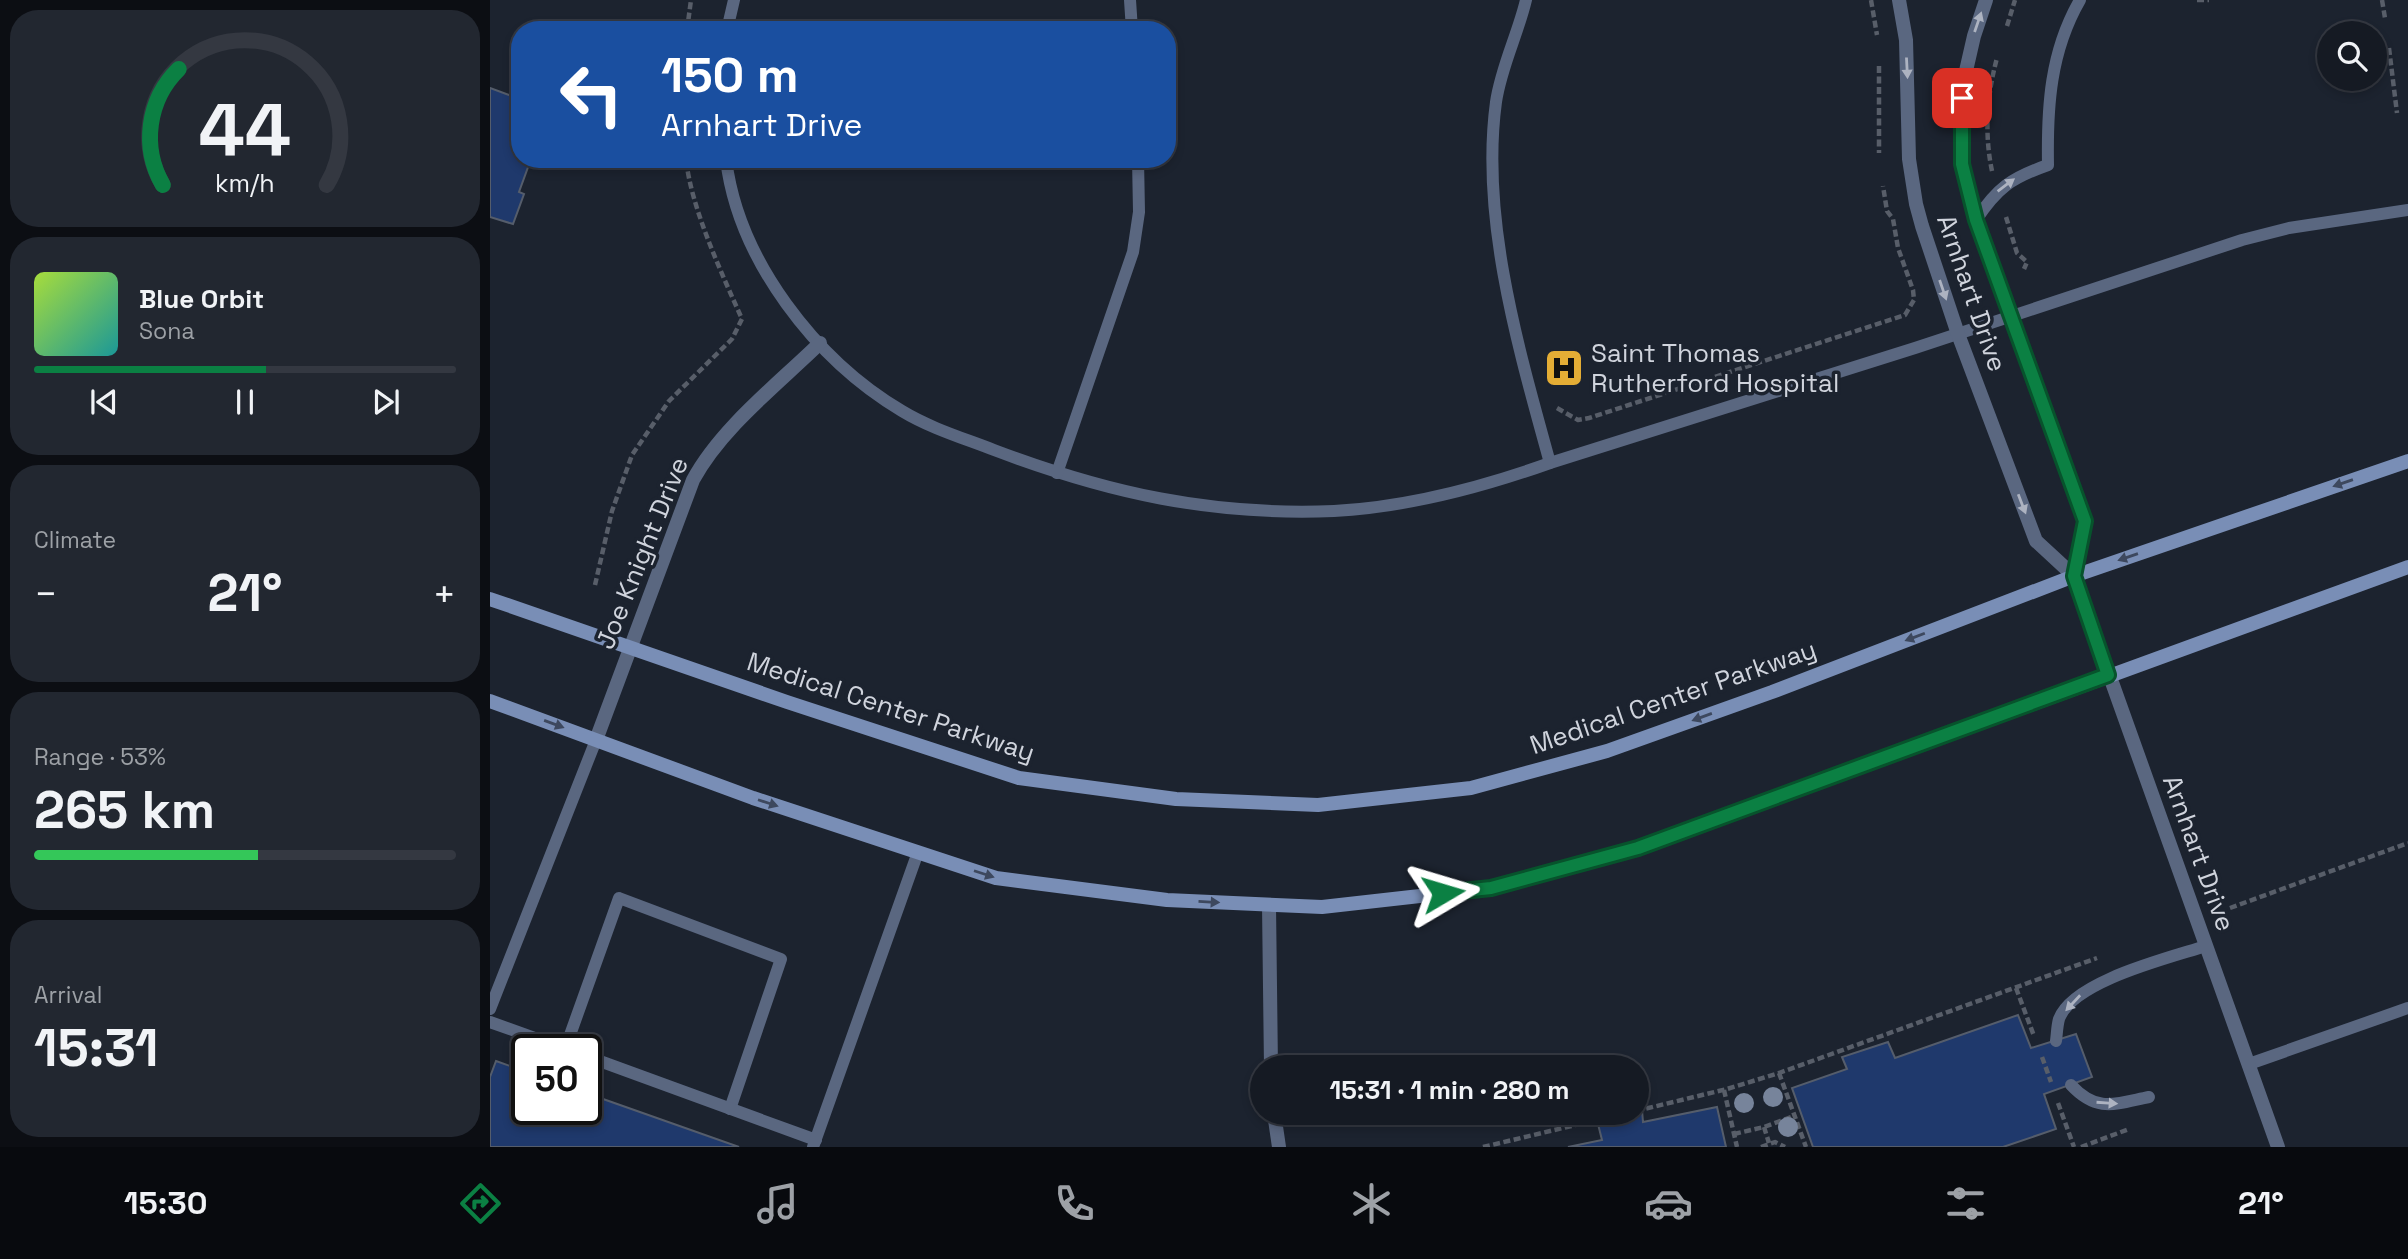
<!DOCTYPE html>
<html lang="en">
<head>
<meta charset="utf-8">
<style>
  body { margin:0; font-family:"Space Grotesk",sans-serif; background:#222730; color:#f1f3f6; height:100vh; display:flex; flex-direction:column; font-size:26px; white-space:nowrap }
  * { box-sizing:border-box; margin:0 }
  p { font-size:23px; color:#9da1a6 }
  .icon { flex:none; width:38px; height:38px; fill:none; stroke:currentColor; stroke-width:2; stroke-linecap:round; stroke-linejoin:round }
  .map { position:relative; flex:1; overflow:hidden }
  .sheet { display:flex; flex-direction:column; gap:10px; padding:10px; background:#0c0e13; width:490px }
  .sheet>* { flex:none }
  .guide { position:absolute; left:21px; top:21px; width:665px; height:147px; border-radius:28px; box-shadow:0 4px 10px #0003,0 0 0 2px #343841; background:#1a4fa0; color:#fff; overflow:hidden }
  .tools { position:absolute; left:1827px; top:21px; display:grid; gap:14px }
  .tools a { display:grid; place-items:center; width:70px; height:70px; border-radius:50%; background:#151a23; box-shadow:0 4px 10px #0003,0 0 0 2px #343841; font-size:35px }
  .speed { position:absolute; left:21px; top:1034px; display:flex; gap:14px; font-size:35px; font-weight:700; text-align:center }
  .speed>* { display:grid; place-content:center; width:91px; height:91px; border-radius:50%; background:#151a23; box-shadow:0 4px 10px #0003,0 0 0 2px #343841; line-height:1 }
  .speed .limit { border:4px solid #111; border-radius:10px; background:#fff; color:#111 }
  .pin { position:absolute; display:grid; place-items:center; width:60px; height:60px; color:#fff; margin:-30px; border-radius:14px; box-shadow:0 4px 10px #0006 }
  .me { position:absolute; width:77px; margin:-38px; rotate:83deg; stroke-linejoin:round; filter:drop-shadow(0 0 5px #0008) }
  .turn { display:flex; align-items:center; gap:24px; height:147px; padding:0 35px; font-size:32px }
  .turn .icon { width:91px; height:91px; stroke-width:2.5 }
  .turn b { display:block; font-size:49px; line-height:60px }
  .big { font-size:52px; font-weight:600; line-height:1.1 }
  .sheet .widget { flex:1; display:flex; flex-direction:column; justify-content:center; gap:10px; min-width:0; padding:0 24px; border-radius:28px; background:#222730 }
  .sheet .dial { align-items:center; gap:0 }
  .dial svg { height:182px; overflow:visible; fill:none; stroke:#343841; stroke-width:7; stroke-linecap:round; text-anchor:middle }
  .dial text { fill:#f1f3f6; stroke:none }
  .song { display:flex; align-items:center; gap:21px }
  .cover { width:84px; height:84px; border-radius:10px; background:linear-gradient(135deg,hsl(80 70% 55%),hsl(180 70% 35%)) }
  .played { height:7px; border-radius:4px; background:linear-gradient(90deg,#0b8043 55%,#343841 55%) }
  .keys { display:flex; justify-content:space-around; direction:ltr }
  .heat { display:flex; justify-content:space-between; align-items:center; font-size:38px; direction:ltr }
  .charge { height:10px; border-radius:5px; background:linear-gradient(90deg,#34c759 53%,#343841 0) }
  .trip { position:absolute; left:760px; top:1055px; width:399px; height:70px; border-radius:35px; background:#151a23; box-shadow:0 4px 10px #0003,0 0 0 2px #343841; font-weight:600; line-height:70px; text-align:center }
  .tabs { display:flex; height:112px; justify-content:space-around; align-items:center; background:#080a0e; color:#9da1a6 }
  .tabs .icon { width:49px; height:49px }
  .tabs .selected { color:#0b8043 }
  .tabs b { font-size:32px; color:#f1f3f6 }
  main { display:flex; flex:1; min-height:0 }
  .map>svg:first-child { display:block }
</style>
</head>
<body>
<main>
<section class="sheet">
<div class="widget dial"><svg viewBox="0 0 100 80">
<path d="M14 69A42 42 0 1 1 86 69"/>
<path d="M14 69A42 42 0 0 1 21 18" stroke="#0b8043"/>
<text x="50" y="56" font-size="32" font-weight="700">44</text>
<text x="50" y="72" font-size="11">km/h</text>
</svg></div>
<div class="widget">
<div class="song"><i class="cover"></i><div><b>Blue Orbit</b><p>Sona</p></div></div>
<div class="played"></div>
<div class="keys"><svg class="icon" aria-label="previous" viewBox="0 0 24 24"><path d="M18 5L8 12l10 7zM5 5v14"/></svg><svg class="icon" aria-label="pause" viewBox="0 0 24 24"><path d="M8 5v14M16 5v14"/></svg><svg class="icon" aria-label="next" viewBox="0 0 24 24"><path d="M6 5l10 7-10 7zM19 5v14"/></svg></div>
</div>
<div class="widget"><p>Climate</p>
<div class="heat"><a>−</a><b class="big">21°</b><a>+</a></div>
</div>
<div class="widget"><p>Range · 53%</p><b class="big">265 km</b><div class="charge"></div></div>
<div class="widget"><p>Arrival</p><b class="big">15:31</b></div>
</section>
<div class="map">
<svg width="1918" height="1147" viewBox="0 0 1918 1147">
  <rect width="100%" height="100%" fill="#1c232f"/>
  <g fill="#1f396c" stroke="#555d6b" stroke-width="2">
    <polygon points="0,88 30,99 30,159 41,159 29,192 34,194 23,224 0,217"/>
    <polygon points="1528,1015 1541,1048 1586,1034 1602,1077 1554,1094 1566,1129 1513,1147 1323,1147 1302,1088 1357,1069 1352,1057 1398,1042 1405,1058"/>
    <polygon points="6,1061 37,1072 37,1110 96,1110 96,1093 249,1147 0,1147 0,1077"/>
    <polygon points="1227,1107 1236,1147 1078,1147 1112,1140 1107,1120 1152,1110 1153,1122"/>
  </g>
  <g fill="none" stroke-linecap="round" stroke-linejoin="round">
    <g stroke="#585e69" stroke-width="4.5" stroke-dasharray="7 3.5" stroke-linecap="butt">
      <polyline points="1381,0 1387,35"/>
      <polyline points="1707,0 1719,0"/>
      <polyline points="1892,0 1895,18"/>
      <polyline points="1517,26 1525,0"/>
      <polyline points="197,30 201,0"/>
      <polyline points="1899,48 1907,113"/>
      <polyline points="1389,66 1389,153"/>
      <path d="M 1502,171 C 1494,133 1497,95 1507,58"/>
      <polyline points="1516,217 1527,253 1537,262 1534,269"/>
      <polyline points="1067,408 1088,420 1099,418 1415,315 1424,300 1423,290 1408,248 1403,219 1397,211 1393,186"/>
      <path d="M 105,585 L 122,511 L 142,455 L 179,401 L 242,339 L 252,319 C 232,274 201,208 196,159"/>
      <polyline points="1740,908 1918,843"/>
      <polyline points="1526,988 1544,1036"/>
      <polyline points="1552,1057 1561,1082"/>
      <polyline points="1289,1073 1316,1147"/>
      <polyline points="1234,1090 1247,1147"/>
      <polyline points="1568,1103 1584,1147"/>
      <polyline points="1146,1111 1237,1089 1289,1073 1607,958"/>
      <polyline points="1274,1127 1279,1143"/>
      <polyline points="1244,1134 1274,1127 1304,1116"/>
      <polyline points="993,1147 1136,1113"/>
      <polyline points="1271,1147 1285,1142 1295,1147"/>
      <polyline points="1591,1147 1639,1129"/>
    </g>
    <g stroke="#5a6780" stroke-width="12">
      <polyline points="640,0 642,30"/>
      <path d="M 1036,0 C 1028,34 1011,67 1006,102 C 990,219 1029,350 1060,463"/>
      <polyline points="237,30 244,0"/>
      <path d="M 236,159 C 248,260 326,360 412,411 C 440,428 473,438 504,450 C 618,493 721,516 844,511 C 919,507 990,488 1060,463 L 1425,348 L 1752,240 L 1799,228 L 1918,210"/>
      <path d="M 1486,220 C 1507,188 1521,178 1558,165 C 1557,107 1560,52 1590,0"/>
      <polyline points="567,473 643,252 649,212 648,159"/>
      <polyline points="0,1009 106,740"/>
      <polyline points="0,1022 75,1049"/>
      <path d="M 1566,1041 C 1567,1034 1567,1026 1569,1019 C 1583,981 1679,958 1716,946"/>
      <polyline points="78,1050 75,1049 129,898 291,959 240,1109"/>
      <polyline points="96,1056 326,1140"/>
      <polyline points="1759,1064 1918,1008"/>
      <path d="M 1581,1085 C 1607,1113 1625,1104 1659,1097"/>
      <polyline points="323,1147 428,852"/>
    </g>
    <g stroke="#5a6780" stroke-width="14">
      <polyline points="1409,0 1416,40 1419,159 1426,204 1432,226 1468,334 1546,541 1584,576 1595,521 1486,220 1473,164 1470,112 1473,84 1484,36 1496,0"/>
      <polyline points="1584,576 1788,1147"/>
      <path d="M 106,740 L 203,480 C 231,428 288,384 330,343"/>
      <polyline points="779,905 781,1068"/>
      <polyline points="784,1113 789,1147"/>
    </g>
    <g stroke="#798eb6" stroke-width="14">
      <polyline points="0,599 297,702 529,778 686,799 828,805 981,788 1117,751 1282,692 1584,576 1918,461"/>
      <polyline points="0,701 263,798 506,878 677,900 832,907 1001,888 1148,848 1918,567"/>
    </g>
  </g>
  <g fill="#77849b">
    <circle cx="1283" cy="1097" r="10"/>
    <circle cx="1254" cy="1103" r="10"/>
    <circle cx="1298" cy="1127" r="10"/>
  </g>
  <defs><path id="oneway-solid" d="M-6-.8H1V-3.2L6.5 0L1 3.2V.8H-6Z" transform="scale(1.75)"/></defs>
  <g fill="#adb3c1">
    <use href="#oneway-solid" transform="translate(1488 22) rotate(-71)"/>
    <use href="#oneway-solid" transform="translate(1417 68) rotate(87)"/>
    <use href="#oneway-solid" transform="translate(1516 185) rotate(-37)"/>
    <use href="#oneway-solid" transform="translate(1453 290) rotate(71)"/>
    <use href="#oneway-solid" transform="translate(1532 504) rotate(69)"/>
    <use href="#oneway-solid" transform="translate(1583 1003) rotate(133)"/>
    <use href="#oneway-solid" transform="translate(1617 1103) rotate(4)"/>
  </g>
  <g fill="#3d485e">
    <use href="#oneway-solid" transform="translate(1853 483) rotate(161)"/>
    <use href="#oneway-solid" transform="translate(1638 557) rotate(161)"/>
    <use href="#oneway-solid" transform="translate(1425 637) rotate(159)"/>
    <use href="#oneway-solid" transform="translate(1212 717) rotate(160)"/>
    <use href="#oneway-solid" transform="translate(64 724) rotate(20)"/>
    <use href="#oneway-solid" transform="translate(278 803) rotate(18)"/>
    <use href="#oneway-solid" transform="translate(494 874) rotate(18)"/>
    <use href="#oneway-solid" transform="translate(719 902) rotate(3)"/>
  </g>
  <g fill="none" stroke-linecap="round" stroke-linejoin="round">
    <defs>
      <polyline id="route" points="953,893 1001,888 1148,848 1618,675 1584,576 1595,521 1486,220 1472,164 1472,98"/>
    </defs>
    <use href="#route" stroke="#07532c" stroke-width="18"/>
    <use href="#route" stroke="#0b8043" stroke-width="12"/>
  </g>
  <defs>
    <symbol id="hospital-square" viewBox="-11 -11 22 22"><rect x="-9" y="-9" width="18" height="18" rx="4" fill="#e4ad35" stroke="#1c232f"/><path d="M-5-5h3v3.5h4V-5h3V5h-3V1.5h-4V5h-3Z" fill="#111"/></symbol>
  </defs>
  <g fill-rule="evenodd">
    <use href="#hospital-square" x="1052" y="346" width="44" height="44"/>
  </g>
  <g text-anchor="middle" stroke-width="7" stroke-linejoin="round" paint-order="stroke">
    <g font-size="26" fill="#d0d4dd" stroke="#1c232f">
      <text transform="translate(1482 293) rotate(71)" y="9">Arnhart Drive</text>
      <text transform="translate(152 553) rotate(-68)" y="9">Joe Knight Drive</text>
      <text transform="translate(1183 697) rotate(-19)" y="9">Medical Center Parkway</text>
      <text transform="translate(401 707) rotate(18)" y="9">Medical Center Parkway</text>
      <text transform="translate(1709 853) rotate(70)" y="9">Arnhart Drive</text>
    </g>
    <g font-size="26" fill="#d0d4dd" stroke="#1c232f" text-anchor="start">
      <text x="1101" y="362">Saint Thomas<tspan x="1101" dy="30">Rutherford Hospital</tspan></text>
    </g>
  </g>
</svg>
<div class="tools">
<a><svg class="icon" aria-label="search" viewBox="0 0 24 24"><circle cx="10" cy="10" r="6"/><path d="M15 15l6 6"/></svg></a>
</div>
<div class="speed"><div class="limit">50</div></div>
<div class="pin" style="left:1472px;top:98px;background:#d93025"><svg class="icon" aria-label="arrive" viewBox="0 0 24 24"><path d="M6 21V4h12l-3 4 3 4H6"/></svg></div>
<svg class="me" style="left:953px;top:893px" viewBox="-20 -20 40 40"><path d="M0-17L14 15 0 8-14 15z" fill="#0b8043" stroke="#fff" stroke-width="4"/></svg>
<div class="trip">15:31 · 1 min · 280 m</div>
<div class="guide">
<div class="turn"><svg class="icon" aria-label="left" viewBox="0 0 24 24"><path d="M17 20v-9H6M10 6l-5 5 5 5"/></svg><div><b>150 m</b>Arnhart Drive</div></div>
</div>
</div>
</main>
<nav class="tabs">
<b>15:30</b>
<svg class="icon selected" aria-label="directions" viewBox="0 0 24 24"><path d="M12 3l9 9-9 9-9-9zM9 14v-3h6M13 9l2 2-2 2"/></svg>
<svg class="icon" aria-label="music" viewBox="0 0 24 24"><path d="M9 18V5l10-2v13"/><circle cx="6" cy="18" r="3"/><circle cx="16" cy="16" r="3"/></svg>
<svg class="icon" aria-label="phone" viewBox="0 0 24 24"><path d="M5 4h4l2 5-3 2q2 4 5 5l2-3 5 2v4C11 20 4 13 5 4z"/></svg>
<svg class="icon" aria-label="climate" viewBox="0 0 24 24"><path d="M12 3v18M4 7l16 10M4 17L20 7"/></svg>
<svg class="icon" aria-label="car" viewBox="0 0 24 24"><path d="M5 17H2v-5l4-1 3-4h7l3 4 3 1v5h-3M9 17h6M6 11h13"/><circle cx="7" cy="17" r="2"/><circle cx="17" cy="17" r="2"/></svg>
<svg class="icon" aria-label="filters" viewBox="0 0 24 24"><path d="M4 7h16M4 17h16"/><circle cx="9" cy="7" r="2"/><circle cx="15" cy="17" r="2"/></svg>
<b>21°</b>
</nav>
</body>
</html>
